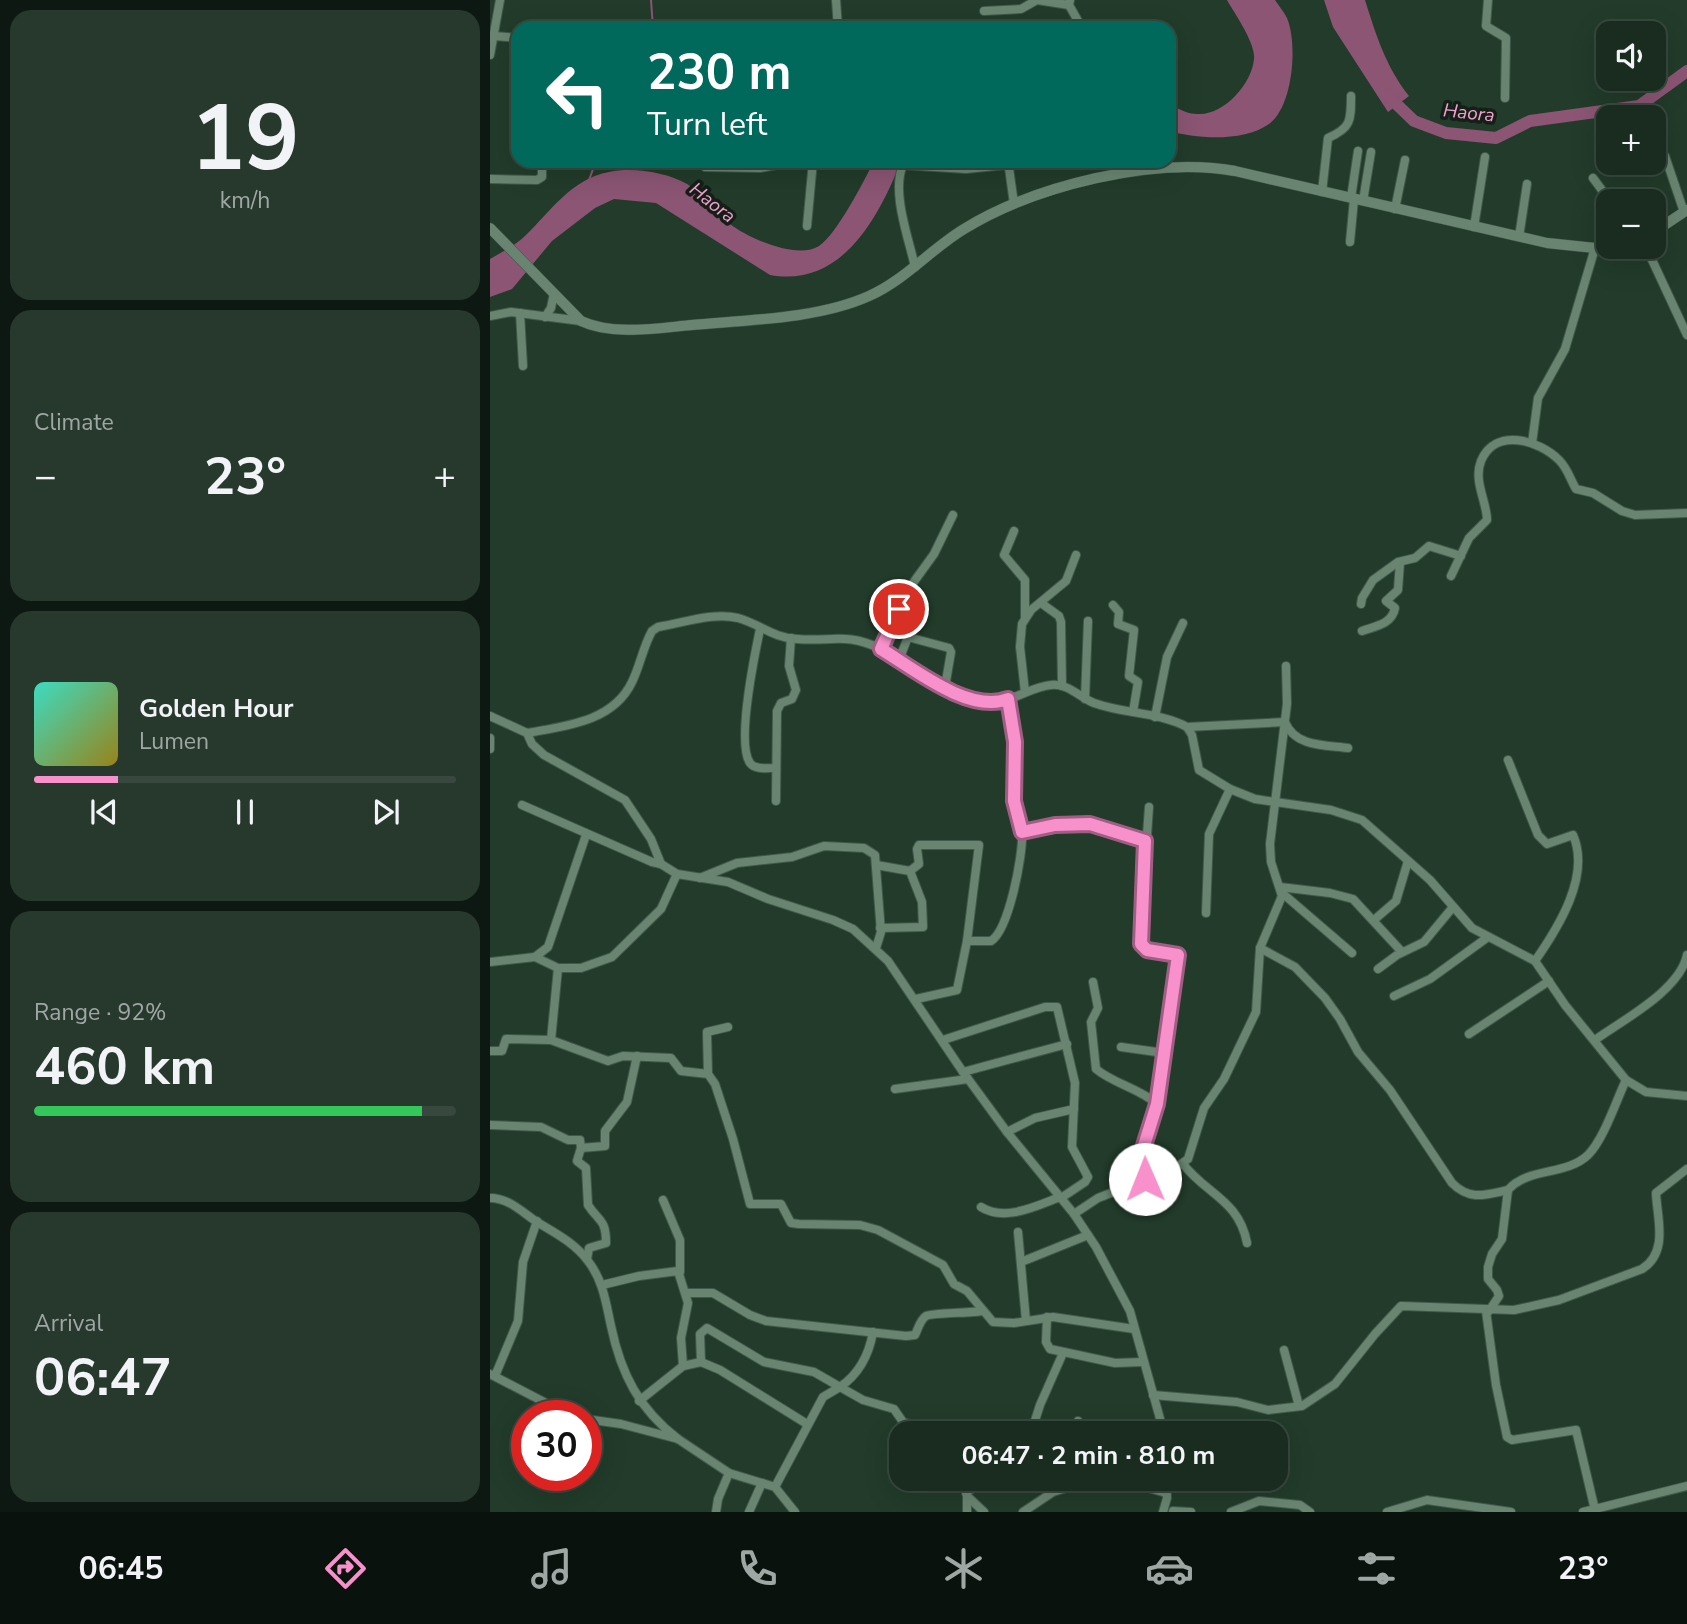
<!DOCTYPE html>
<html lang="en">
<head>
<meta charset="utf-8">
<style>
  body { margin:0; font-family:"Nunito Sans",sans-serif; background:#27382d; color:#f1f3f6; height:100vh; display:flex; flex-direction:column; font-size:26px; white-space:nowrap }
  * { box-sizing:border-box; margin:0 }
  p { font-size:23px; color:#9fa7a5 }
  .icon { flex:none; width:38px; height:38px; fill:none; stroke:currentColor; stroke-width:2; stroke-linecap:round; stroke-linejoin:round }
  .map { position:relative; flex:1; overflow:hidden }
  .drawer { display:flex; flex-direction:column; gap:10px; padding:10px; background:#0e1812; width:490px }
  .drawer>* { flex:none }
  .hud { position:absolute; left:21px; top:21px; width:665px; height:147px; border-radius:21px; box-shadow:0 7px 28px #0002,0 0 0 2px #38483e; background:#00695c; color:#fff; overflow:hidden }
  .tools { position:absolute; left:1106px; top:21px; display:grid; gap:14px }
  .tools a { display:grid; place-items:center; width:70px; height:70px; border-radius:14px; background:#1a2c20; box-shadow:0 7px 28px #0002,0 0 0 2px #38483e; font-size:35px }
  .speed { position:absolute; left:21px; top:1400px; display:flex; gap:14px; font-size:35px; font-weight:700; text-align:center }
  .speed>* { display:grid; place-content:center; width:91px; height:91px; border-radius:50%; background:#1a2c20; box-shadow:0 7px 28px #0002,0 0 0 2px #38483e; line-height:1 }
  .speed .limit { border:10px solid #d22; background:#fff; color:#111 }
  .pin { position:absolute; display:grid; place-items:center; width:60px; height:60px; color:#fff; margin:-30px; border:4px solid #fff; border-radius:50%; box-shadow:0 2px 7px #0007 }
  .me { position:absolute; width:77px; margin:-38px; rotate:359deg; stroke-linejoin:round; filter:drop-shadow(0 0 5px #0008) }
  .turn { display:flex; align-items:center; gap:24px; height:147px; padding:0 21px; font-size:32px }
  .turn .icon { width:91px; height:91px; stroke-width:2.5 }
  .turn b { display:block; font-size:49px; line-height:60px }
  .big { font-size:52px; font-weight:700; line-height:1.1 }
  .drawer .card { flex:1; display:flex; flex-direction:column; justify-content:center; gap:10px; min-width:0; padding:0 24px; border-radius:21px; background:#27382d }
  .drawer .dial { align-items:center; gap:0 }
  .dial b { font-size:91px; line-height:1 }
  .song { display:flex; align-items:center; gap:21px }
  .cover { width:84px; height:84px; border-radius:10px; background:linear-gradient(135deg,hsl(170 70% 55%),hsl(50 70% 35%)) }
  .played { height:7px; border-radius:4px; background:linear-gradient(90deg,#f890cb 20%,#38483e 20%) }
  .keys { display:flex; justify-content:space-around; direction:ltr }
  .heat { display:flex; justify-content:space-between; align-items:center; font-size:38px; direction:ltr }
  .charge { height:10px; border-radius:5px; background:linear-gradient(90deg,#34c759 92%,#38483e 0) }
  .trip { position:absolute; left:399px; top:1421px; width:399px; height:70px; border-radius:21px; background:#1a2c20; box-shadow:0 7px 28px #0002,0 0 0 2px #38483e; font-weight:700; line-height:70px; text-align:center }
  .tabs { display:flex; height:112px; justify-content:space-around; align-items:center; background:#0a120d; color:#9fa7a5 }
  .tabs .icon { width:49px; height:49px }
  .tabs .active { color:#f890cb }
  .tabs b { font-size:32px; color:#f1f3f6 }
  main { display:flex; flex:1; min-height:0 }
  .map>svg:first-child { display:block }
</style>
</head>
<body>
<main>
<section class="drawer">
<div class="card dial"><b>19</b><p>km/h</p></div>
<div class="card"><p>Climate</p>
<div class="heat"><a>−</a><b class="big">23°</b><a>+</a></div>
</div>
<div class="card">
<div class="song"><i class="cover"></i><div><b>Golden Hour</b><p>Lumen</p></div></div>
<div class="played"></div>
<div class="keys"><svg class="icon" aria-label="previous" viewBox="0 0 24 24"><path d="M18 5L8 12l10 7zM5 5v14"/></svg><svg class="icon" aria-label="pause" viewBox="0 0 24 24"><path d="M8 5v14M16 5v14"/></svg><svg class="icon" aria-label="next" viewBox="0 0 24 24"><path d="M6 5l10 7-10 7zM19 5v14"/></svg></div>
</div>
<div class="card"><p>Range · 92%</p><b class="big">460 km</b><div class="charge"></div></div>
<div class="card"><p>Arrival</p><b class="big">06:47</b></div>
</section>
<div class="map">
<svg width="1197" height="1512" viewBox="0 0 1197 1512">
  <rect width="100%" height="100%" fill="#223b2a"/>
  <g fill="#8b5573">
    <path d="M 737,0 L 785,0 C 789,6 794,12 797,18 C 808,44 803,107 779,124 C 754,142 707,139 679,131 L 679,104 C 689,109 699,115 710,114 C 735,114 762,83 764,59 C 766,44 745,14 737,0 Z"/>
    <path d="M 834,0 L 875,0 C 886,35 896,67 919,96 L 898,112 L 843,27 Z"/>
    <path d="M 384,161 L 411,161 C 389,217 352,288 280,275 L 166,203 L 124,199 L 105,208 L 62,241 L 22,289 L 0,297 L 0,259 C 12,252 26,245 36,235 C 61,211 81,179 119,172 C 143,167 175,172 197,184 C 214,194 225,211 240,224 C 258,238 307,260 329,246 C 347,234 374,181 384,161 Z"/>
  </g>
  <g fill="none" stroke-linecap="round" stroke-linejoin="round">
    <g stroke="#8b5573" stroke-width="2">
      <polyline points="161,0 163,28"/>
      <polyline points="99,180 106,161"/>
    </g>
    <polyline stroke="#8b5573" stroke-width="12" points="897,95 924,121 956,133 1006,138 1040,121 1149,106 1197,71"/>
    <defs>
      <g id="minor">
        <polyline points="346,0 348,28"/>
        <polyline points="580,0 579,5 592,28"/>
        <polyline points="998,0 996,26 1016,38 1015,98"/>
        <polyline points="494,11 531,9 547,0 579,5"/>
        <polyline points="4,36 28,38"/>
        <polyline points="0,55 10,0"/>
        <polyline points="1175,156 1194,212"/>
        <polyline points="215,167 270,168 308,161"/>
        <polyline points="1103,178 1120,201"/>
        <polyline points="0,179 47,180 52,177 52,161"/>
        <path d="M 832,192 L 838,138 C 861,128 861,121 861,96"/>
        <polyline points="861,198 868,151"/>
        <polyline points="873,201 881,152"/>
        <polyline points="905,209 915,160"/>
        <polyline points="317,226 323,161"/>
        <polyline points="984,227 995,157"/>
        <polyline points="1029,237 1037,184"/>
        <polyline points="860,242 864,199"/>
        <polyline points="1156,247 1197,335"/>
        <path d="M 425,267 C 419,239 401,192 413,165 L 476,169 L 515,165 L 519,168 L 524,204"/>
        <polyline points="30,313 33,366"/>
        <polyline points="0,316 21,312 91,321"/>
        <polyline points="55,317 61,308 64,293"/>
        <polyline points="1042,443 1048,398 1075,349 1105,248"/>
        <polyline points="524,531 514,555 535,580 535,618"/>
        <path d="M 961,576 L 979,538 L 997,520 C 997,502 983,481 991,461 C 1005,427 1049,440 1069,460 C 1078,469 1080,479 1086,489 L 1103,493 L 1132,511 L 1145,515 L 1197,513"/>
        <polyline points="551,603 569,616 571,622 572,686"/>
        <polyline points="871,604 872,598 883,580 908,562 925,558 939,546 971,556"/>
        <polyline points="623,605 629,612 628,624 644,630 639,676 648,682 643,712"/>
        <path d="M 270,629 C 265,653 246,743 260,763 C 265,770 277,768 285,768"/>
        <path d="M 872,631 C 886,626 902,624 905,608 L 896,601 L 908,590 L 910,562"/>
        <polyline points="391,649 418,590 444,554 463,515"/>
        <polyline points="409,660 418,637 459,648 461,652 455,687"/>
        <polyline points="535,692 530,647 532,624 541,610 576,581 586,555"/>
        <polyline points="595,699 598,621"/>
        <polyline points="0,716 37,733 42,744 54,755 135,800 161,839 171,864 187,874 238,882 278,899 343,920 363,929 398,961 473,1072 517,1132 584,1214 606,1247 640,1311 674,1433"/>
        <polyline points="665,717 677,657 693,623"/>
        <path d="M 697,727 L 795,722 C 805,747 835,745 858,748"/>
        <path d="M 37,733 C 75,726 123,722 142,682 C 150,666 153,647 162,631 L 168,627 C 193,623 223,612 248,618 C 270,624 283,638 307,639 C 342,642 356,632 391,649 C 425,666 455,696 494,702 C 518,706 538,687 561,685 C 578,683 589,697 604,703 C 634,714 669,712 697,727 L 702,735 L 709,770 L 740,789 L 765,799 L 841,810 L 872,820 L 940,880 L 982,928 L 1045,961 L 1075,1005 L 1136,1080 L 1156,1092 L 1197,1096"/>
        <polyline points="0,738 0,749"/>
        <path d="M 1018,760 L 1048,835 L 1057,844 L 1083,835 C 1101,876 1068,928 1045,961"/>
        <polyline points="286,801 287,711 291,703 302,699 306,690 299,666 301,638"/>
        <polyline points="32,805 162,862 171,864"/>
        <polyline points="532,832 565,825 600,824 655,841 651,944 657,950 688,955 667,1104 652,1152 655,1179"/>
        <polyline points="654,840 657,835 659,807"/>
        <polyline points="386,865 420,871 432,902 433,927 390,928"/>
        <polyline points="420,871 429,864 427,849 429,845 489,845 477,941"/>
        <polyline points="187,874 171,909 122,957 91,968 68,968 61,1040 118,1061 133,1056 181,1058 191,1071 218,1074 225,1084 243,1139 260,1204 291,1204 301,1223 309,1224 370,1225 388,1230 453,1265 464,1284 477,1291 503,1322 524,1323 563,1317 644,1329"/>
        <polyline points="210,878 247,863 302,857 334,846 374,848 385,855 391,932 386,948"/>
        <polyline points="790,887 840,893 863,899 912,952"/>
        <polyline points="791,892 862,953"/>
        <polyline points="716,913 719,834 740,789"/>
        <polyline points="884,920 906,901 918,861"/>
        <path d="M 770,948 L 805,967 L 835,998 L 850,1019 L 868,1052 L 900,1090 L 962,1183 C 980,1201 995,1195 1018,1190"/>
        <polyline points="45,957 68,968"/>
        <polyline points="0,962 45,957 58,947 96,835"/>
        <polyline points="888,969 907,955 934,942 963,907"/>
        <path d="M 603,982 L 608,1008 L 601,1022 L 606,1069 C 624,1084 649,1088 667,1104"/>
        <polyline points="904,996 940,979 998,937"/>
        <path d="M 426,999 L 467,990 L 477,941 L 501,941 C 519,930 533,855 532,834 C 532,820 524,809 524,797 C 522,764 528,732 518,699"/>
        <polyline points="979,1034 1059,981"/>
        <polyline points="453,1040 555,1007 567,1007 585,1083 582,1147 598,1177 595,1182 571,1198"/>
        <path d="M 1105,1040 C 1133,1020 1190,990 1197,955"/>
        <polyline points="631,1047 674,1053"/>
        <polyline points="0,1051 12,1051 16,1039 61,1040"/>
        <polyline points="473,1072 577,1044"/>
        <polyline points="218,1074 217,1032 238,1027"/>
        <polyline points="405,1089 478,1079"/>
        <polyline points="0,1125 51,1127 78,1140 90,1140 91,1148"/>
        <polyline points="517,1132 545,1118 584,1109"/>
        <path d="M 693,1164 C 716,1194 749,1200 757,1243"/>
        <path d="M 0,1198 C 19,1198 32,1212 47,1222 C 65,1233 85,1243 98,1261 C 113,1280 116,1303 121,1326 C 131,1374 149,1409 188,1439"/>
        <polyline points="173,1200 190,1240 190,1272"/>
        <path d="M 491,1207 C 515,1222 546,1206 570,1197"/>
        <polyline points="584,1214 608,1198 685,1168 698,1159 714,1108 734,1079 766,1012 770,948 792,896 781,862 780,844 797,704 796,666"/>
        <polyline points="528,1232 536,1321"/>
        <path d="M 97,1259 L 99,1248 L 116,1243 C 116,1219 109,1222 98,1205 L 96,1168 L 87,1161 L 91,1148 L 115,1146 L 115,1131 L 137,1102 L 147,1056"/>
        <polyline points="531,1262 598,1235"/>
        <polyline points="112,1285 149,1276 188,1271 198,1303 191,1338 193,1366"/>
        <path d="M 196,1293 L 223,1293 L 260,1315 L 276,1321 L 416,1336 L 425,1335 C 428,1329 430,1320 436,1316 C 441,1313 482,1313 492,1311"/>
        <polyline points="996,1311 1006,1385 1017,1437 1022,1440 1086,1430 1105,1510"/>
        <path d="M 999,1311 L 1009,1296 L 1007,1290 L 998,1279 L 998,1267 L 1002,1254 L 1012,1239 L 1018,1190 C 1038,1167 1076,1176 1098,1155 C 1114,1139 1126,1101 1136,1080"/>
        <polyline points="557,1317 556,1342 560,1349 625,1363 653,1362"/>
        <polyline points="794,1350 809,1406"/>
        <path d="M 211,1362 L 210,1334 L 217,1328 L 274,1362 L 324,1372 L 350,1387 C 369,1374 379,1355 383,1332"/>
        <polyline points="0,1374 81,1416"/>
        <polyline points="5,1376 28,1321 33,1262 47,1221"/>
        <path d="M 663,1395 L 747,1402 L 778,1410 L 812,1406 L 845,1384 L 885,1334 L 911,1306 L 1024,1310 L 1069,1300 L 1152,1269 C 1179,1252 1167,1218 1166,1193 L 1197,1169"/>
        <polyline points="149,1401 193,1366 211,1362 230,1370 317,1424"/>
        <polyline points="48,1416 52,1402"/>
        <polyline points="96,1419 131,1424 188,1439 239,1473 285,1487 305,1512"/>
        <polyline points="541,1433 550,1405 573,1353"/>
        <polyline points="587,1433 588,1421"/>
        <polyline points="41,1477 41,1475"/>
        <polyline points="472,1479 477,1496 494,1512"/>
        <polyline points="628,1479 676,1493"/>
        <polyline points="62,1481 63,1475"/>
        <polyline points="285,1487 333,1397 350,1387 373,1400 404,1409 413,1422 444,1433"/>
        <polyline points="476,1492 500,1479"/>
        <polyline points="477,1496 477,1512"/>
        <polyline points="683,1511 701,1512"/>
        <polyline points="226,1512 228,1499 239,1473"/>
        <polyline points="259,1512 272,1483"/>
        <polyline points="533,1512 563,1492 605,1479"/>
        <polyline points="673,1512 677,1498 676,1479"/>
        <polyline points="741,1512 769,1501 810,1505 820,1512"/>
        <polyline points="897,1512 937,1500 1021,1512"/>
        <polyline points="1093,1512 1197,1486"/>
      </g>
      <g id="tertiary">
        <path d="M 0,228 L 91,321 C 123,336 168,328 202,325 C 257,320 328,319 379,296 C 415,280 441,249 474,229 C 544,186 664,156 745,171 L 1057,243 L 1105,248 L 1122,247"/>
        <polyline points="1164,232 1197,210"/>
      </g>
    </defs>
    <use href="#minor" stroke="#41594a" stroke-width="10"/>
    <use href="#tertiary" stroke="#41594a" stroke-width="11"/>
    <use href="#minor" stroke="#698571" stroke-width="8"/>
    <use href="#tertiary" stroke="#698571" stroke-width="10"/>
  </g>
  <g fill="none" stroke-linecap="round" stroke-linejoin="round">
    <defs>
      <path id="route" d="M 409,609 L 391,649 C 424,669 479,714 518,699 L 525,742 L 524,801 L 532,832 L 565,825 L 600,824 L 655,841 L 651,944 L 657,950 L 688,955 L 667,1104 L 652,1152 L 655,1179"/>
    </defs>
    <use href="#route" stroke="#a15e84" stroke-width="18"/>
    <use href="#route" stroke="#f890cb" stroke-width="12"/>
  </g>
  <g text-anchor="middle" stroke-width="7" stroke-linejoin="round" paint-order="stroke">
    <g font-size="19" font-style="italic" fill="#f2a0cd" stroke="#141f17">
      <text transform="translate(979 112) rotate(6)" y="7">Haora</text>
      <text transform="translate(223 202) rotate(38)" y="7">Haora</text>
    </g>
  </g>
</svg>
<div class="tools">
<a><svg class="icon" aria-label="sound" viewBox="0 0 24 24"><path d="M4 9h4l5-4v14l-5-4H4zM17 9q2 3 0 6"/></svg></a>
<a>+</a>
<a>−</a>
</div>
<div class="speed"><div class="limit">30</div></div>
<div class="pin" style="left:409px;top:609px;background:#d93025"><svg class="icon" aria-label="arrive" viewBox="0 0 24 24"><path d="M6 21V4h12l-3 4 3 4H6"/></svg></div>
<svg class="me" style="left:655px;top:1179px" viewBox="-20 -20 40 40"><circle r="19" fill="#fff"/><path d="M0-13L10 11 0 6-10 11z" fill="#f890cb"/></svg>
<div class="trip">06:47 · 2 min · 810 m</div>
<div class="hud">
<div class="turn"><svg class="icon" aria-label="left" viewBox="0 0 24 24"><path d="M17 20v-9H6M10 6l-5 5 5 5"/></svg><div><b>230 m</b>Turn left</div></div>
</div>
</div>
</main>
<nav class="tabs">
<b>06:45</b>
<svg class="icon active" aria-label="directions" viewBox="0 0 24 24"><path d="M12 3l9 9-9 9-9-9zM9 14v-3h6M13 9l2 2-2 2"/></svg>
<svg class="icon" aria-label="music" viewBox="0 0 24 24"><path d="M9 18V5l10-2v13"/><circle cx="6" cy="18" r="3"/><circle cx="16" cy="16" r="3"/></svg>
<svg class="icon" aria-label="phone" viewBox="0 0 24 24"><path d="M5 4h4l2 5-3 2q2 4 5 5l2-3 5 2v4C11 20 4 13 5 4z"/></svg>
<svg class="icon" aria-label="climate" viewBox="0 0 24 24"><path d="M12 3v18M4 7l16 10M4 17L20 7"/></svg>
<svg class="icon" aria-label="car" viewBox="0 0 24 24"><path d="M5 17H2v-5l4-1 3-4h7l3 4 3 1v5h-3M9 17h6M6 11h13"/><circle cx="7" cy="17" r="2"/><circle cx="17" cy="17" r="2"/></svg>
<svg class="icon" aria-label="filters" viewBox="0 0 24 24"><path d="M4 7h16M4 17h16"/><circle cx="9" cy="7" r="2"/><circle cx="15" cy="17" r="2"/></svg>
<b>23°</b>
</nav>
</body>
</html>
